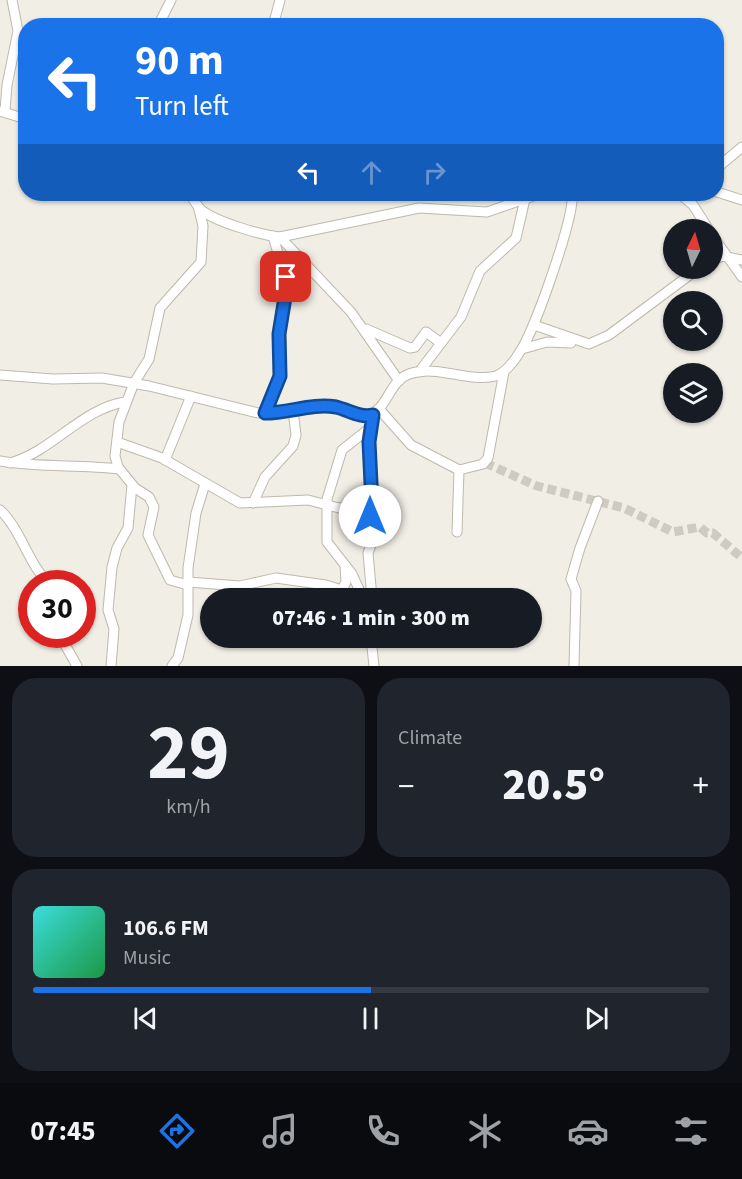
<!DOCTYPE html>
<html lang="en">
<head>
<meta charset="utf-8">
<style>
  body { margin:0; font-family:"Source Sans 3",sans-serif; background:#20242c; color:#f1f3f6; height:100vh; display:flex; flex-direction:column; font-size:22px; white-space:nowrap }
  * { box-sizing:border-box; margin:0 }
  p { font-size:20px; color:#9ea1a6 }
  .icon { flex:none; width:33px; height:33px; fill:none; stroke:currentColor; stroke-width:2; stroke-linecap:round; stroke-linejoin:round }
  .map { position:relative; height:666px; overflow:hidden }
  .details { display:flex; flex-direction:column; gap:12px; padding:12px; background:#0d0f14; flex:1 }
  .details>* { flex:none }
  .banner { position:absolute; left:18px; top:18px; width:706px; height:183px; border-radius:24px; box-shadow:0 2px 4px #0004; background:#1a73e8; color:#fff; overflow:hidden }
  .needle { width:39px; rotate:5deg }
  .fabs { position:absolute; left:663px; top:219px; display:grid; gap:12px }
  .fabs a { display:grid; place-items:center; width:60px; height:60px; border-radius:50%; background:#171b24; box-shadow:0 2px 4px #0004; font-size:30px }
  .speed { position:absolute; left:18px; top:570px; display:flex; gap:12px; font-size:30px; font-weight:700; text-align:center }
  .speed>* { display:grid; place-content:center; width:78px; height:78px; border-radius:50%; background:#171b24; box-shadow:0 2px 4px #0004; line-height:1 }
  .speed .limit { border:9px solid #d22; background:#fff; color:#111 }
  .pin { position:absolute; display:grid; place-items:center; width:51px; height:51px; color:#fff; margin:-26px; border-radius:12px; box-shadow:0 3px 9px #0006 }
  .me { position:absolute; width:66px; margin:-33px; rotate:0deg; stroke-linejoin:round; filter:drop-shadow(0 0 4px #0008) }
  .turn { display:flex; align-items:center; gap:21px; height:126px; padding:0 18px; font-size:27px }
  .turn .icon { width:78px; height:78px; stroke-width:2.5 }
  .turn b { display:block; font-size:42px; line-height:51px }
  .lanes { display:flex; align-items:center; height:57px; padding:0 18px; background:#0003; justify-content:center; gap:30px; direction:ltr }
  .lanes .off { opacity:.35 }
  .big { font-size:45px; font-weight:800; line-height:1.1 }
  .details .tile { flex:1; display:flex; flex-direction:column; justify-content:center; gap:9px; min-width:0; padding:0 21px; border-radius:24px; background:#20242c }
  .details .dial { align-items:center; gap:0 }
  .dial b { font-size:78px; line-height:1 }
  .song { display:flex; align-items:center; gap:18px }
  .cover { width:72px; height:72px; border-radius:9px; background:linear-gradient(135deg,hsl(180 70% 55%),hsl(140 70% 35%)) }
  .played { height:6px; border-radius:3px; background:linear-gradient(90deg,#1a73e8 50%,#363941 50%) }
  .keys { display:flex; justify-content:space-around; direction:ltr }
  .heat { display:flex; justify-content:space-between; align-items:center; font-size:33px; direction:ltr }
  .details .tiles { flex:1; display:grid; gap:12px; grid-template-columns:1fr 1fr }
  .tile:last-child { grid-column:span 2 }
  .trip { position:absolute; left:200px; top:588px; width:342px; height:60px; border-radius:30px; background:#171b24; box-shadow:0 2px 4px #0004; font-weight:800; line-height:60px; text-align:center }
  .tabs { display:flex; height:96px; justify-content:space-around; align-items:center; background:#090b0e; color:#9ea1a6 }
  .tabs .icon { width:42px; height:42px }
  .tabs .current { color:#1a73e8 }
  .tabs b { font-size:27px; color:#f1f3f6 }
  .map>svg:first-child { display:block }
</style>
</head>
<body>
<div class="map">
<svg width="742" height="666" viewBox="0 0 742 666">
  <rect width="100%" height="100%" fill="#f1eee6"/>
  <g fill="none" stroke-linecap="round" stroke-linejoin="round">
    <polyline stroke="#cecbc3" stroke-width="9" stroke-dasharray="9 4.5" stroke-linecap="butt" points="485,463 537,486 624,508 673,532 700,527 707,533 713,533 742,558"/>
    <defs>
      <g id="minor">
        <polyline points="158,26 171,0"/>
        <polyline points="273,26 280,0"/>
        <polyline points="0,111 26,119"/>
        <polyline points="5,111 7,85 18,31 12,0"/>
        <polyline points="717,168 742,147"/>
        <polyline points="717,192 742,200"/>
        <path d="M 189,194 C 193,198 196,204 200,209 C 215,222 261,235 280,237 L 419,208 L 487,212 L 539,194"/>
        <polyline points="680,194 693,205 709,230"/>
        <polyline points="712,235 742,277"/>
        <polyline points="280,237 351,312 399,381"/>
        <polyline points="712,261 722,256 742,260"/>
        <polyline points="534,325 589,344 609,335 699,268"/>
        <polyline points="366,329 410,348 415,347 426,332 441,343"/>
        <polyline points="522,349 547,342 571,343"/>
        <polyline points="419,372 461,317 480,271 516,238 525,199"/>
        <path d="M 0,375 L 53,379 L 102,378 L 149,386 L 258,413 L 328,406 L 364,416 C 389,412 387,382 409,374 C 438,364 468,383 496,376 C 507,372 515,360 521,350 C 535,329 575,216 572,194"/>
        <polyline points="380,410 411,445 459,470 457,532"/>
        <polyline points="265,413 280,376 279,334 287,285 273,236"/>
        <polyline points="117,442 162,458 240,503 308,500 339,508 366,504 370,498 369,442 373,415"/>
        <polyline points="165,460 191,396"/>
        <path d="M 0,461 C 40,468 79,464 119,469"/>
        <path d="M 10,463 C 53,451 81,409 125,402"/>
        <polyline points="459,470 483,464 488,458 504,372"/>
        <polyline points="370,498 370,518 374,537 368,553 372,598"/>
        <polyline points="253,503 265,477 293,446 296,435 293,410"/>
        <path d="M 0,510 C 22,530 30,570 51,584"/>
        <polyline points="188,582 240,586 276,578 326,585 342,590 346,582 345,565"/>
        <polyline points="188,585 170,580 148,535 154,507 149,497 135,488 118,467 115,456 119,422 134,383 149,359 160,308 201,262 203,226 198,206"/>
        <polyline points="363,598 352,574 327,542 327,499 342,450 371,427"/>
        <polyline points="59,634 77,666"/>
        <polyline points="371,638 374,666"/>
        <polyline points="111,666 114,629 108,610 112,567 117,548 128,528 132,485"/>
        <polyline points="172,666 178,658 188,615 188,568 196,513 205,484"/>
        <polyline points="574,666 576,591 571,579 580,548 598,501"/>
      </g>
    </defs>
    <use href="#minor" stroke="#bfb8ad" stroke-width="11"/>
    <use href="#minor" stroke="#fff" stroke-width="9"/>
  </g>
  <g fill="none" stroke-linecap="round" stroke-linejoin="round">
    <defs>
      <path id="route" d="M 286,277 L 287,285 L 279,334 L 280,376 L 265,413 C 289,413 312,403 336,407 C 349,410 359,418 373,415 L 369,442 L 372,504 L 370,516"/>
    </defs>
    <use href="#route" stroke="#114b97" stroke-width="15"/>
    <use href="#route" stroke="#1a73e8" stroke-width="10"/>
  </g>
</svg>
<div class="fabs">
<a><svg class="needle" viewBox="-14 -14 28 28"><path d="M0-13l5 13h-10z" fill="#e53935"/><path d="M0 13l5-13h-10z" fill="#9ea1a6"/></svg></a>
<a><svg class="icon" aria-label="search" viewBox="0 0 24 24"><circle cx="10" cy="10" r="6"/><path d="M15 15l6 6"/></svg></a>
<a><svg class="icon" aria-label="layers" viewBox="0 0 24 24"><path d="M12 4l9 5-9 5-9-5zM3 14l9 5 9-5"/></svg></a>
</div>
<div class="speed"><div class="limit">30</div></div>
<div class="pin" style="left:286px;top:277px;background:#d93025"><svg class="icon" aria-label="arrive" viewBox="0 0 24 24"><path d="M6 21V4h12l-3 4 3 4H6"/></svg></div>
<svg class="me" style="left:370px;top:516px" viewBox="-20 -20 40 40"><circle r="19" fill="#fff"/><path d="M0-13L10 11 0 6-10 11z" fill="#1a73e8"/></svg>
<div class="trip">07:46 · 1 min · 300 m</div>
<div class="banner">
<div class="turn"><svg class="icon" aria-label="left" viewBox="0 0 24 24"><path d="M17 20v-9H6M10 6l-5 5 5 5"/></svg><div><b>90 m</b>Turn left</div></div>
<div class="lanes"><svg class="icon" aria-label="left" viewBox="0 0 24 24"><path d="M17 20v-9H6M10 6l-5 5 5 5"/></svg><svg class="icon off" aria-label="ahead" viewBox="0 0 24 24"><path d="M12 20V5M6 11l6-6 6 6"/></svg><svg class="icon off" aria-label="right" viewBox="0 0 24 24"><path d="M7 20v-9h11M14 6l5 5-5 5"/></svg></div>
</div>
</div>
<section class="details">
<div class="tiles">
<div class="tile dial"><b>29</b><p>km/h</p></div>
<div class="tile"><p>Climate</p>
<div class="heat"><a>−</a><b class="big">20.5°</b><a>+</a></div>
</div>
<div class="tile">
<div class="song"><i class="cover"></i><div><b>106.6 FM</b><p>Music</p></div></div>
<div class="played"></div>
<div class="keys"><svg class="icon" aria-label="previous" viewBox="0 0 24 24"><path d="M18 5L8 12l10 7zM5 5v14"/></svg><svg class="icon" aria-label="pause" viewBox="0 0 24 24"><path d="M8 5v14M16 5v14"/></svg><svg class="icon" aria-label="next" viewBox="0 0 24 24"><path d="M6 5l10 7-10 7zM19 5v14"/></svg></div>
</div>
</div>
</section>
<nav class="tabs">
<b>07:45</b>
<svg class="icon current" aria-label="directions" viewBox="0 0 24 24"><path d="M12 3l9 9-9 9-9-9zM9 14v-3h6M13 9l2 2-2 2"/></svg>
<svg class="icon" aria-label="music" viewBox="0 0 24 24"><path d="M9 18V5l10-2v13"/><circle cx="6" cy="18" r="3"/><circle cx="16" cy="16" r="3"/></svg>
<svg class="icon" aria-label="phone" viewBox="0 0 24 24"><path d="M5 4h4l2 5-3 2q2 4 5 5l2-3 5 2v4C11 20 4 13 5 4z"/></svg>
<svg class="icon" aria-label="climate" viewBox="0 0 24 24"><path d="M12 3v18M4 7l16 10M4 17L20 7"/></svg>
<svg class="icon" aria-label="car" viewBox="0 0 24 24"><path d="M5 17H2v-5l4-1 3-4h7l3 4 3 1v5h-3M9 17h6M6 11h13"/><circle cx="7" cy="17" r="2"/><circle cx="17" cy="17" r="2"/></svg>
<svg class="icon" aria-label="filters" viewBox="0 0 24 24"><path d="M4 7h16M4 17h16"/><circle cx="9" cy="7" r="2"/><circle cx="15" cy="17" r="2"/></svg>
</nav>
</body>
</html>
